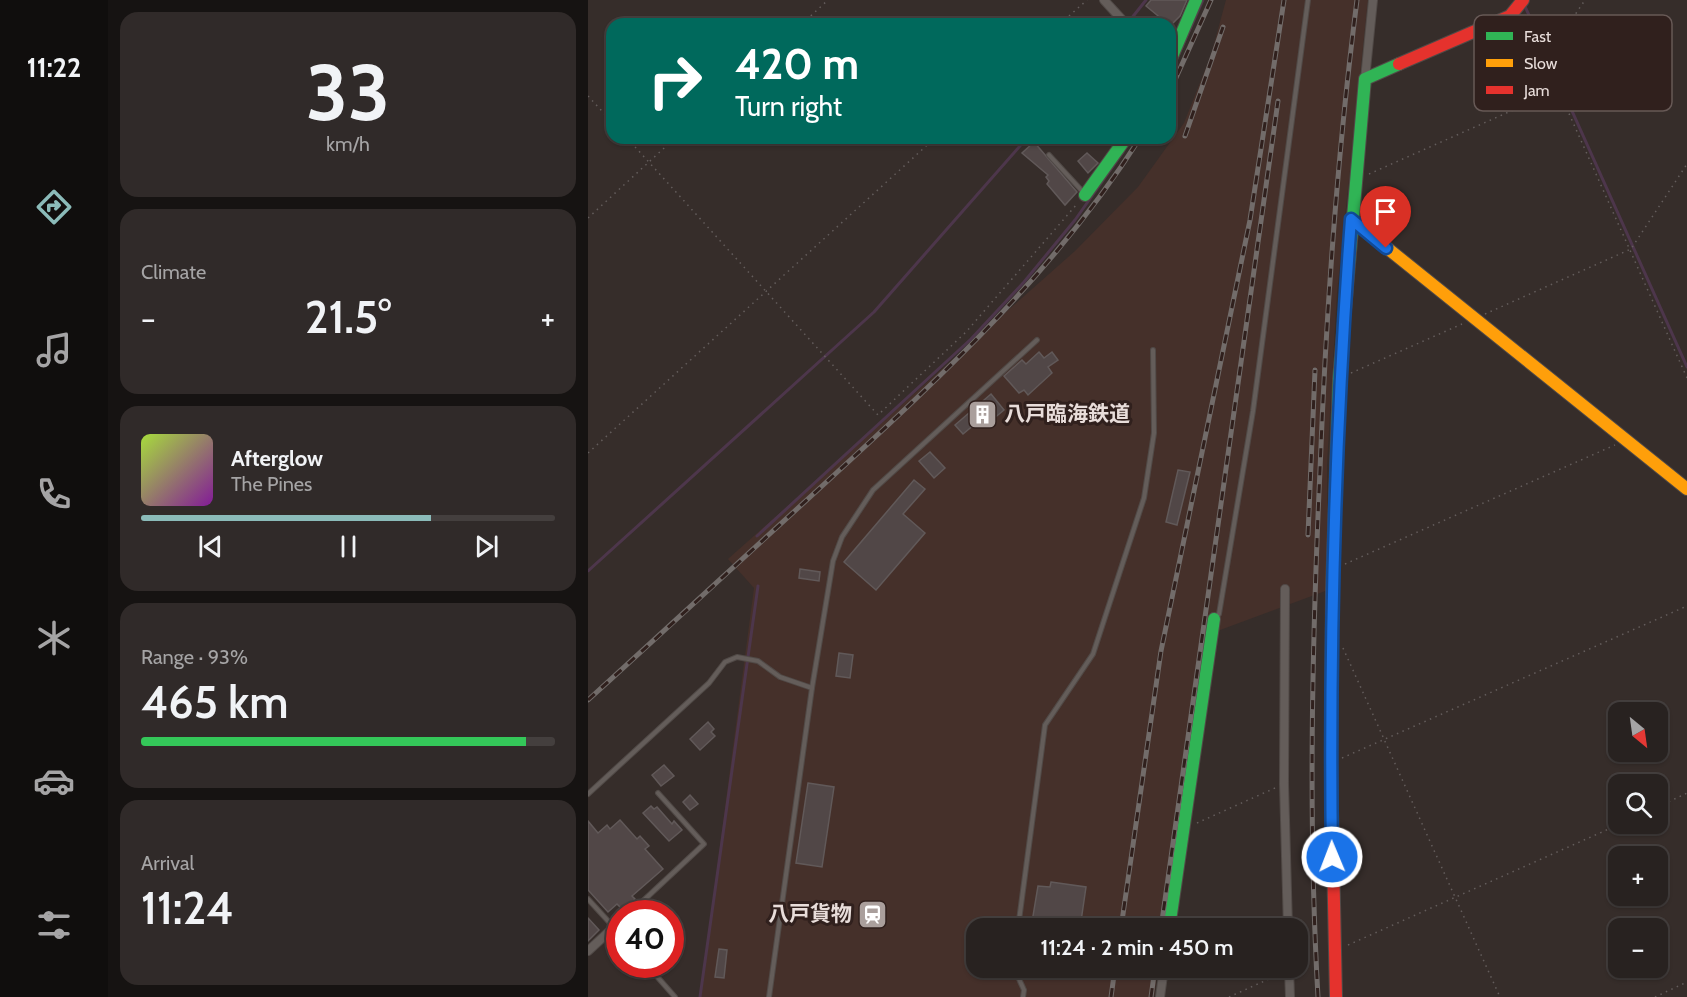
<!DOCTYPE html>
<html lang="en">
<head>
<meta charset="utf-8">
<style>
  body { margin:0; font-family:Cabin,"Noto Sans JP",sans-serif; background:#302a29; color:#f1f3f6; height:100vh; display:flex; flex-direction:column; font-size:22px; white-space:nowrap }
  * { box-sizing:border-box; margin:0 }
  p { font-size:20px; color:#a5a4a5 }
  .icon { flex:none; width:33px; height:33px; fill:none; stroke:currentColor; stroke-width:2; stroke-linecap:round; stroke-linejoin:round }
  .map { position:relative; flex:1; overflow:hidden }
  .side { display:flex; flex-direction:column; gap:12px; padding:12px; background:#161312; width:480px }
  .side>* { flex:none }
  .hud { position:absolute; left:18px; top:18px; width:570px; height:126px; border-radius:18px; box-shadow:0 2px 4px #0004,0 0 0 2px #443f3e; background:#00695c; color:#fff; overflow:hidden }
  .needle { width:39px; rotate:151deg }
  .buttons { position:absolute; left:1020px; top:702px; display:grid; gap:12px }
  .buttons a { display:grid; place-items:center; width:60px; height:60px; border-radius:12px; background:#282220; box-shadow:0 2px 4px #0004,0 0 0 2px #443f3e; font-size:30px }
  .speed { position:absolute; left:18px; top:900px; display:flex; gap:12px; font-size:30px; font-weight:700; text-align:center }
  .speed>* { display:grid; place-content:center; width:78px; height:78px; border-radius:50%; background:#282220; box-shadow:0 2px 4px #0004,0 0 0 2px #443f3e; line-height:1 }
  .speed .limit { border:9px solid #d22; background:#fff; color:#111 }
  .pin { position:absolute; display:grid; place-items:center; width:51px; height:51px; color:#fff; margin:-62px -26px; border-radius:50% 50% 50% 0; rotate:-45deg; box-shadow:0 0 6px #0007 }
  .pin .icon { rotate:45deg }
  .me { position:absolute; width:66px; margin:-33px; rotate:359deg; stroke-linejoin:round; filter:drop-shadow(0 0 4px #0008) }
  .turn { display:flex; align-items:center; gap:21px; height:126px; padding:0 30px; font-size:27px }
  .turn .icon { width:78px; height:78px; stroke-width:2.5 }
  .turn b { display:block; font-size:42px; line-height:51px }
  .big { font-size:45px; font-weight:600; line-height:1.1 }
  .side .widget { flex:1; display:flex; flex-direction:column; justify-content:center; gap:9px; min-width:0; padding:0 21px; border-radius:18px; background:#302a29 }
  .side .dial { align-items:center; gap:0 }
  .dial b { font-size:78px; line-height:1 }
  .song { display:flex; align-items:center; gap:18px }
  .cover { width:72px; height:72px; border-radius:9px; background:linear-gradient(135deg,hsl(80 70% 55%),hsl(290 70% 35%)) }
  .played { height:6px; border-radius:3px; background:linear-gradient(90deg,#8bbbb9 70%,#443f3e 70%) }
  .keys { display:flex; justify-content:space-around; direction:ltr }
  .heat { display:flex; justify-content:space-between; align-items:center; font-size:33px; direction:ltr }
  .charge { height:9px; border-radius:4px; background:linear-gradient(90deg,#34c759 93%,#443f3e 0) }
  .trip { position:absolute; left:378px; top:918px; width:342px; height:60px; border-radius:18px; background:#282220; box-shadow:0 2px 4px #0004,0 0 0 2px #443f3e; font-weight:600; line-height:60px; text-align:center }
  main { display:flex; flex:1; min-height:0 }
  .tab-bar { display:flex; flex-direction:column; width:108px; justify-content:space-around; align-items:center; background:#100e0d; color:#a5a4a5 }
  .tab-bar .icon { width:42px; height:42px }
  .tab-bar .selected { color:#8bbbb9 }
  .tab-bar b { font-size:27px; color:#f1f3f6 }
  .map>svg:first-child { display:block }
</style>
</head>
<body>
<main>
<nav class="tab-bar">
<b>11:22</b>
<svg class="icon selected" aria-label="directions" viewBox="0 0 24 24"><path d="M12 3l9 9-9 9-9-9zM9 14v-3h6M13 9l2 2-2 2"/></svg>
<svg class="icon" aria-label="music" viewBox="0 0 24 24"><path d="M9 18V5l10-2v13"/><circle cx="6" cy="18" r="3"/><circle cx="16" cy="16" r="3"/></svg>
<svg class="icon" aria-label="phone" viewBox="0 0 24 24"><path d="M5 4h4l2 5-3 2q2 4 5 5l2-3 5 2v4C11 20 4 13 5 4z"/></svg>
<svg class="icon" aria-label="climate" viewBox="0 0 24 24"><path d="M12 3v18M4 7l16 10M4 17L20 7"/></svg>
<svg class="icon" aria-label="car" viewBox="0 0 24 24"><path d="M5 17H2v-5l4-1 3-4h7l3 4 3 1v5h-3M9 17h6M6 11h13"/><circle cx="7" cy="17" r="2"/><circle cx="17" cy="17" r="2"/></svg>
<svg class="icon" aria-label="filters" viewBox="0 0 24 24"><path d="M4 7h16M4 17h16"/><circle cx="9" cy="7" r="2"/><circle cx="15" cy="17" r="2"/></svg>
</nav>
<section class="side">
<div class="widget dial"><b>33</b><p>km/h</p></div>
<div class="widget"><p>Climate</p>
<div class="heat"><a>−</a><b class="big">21.5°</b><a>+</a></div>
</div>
<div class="widget">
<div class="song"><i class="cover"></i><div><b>Afterglow</b><p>The Pines</p></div></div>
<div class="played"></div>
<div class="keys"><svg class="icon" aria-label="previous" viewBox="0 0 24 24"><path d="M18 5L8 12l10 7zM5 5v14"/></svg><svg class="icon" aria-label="pause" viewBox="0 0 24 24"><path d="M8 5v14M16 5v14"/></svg><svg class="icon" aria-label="next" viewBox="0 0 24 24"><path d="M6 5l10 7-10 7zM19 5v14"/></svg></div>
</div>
<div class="widget"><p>Range · 93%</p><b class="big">465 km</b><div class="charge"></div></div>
<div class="widget"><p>Arrival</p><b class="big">11:24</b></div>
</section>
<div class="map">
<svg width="1099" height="997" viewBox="0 0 1099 997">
  <rect width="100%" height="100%" fill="#362d2a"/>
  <polygon fill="#45302a" points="638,0 780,0 749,293 739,465 740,590 616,636 575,928 388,928 388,968 570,968 566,997 112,997 166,588 140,559 487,251 550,187 596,123 623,55"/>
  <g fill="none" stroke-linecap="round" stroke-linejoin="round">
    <g stroke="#4d364b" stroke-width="3">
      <polyline points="936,4 1099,367"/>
      <polyline points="539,24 558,0"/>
      <polyline points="582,74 615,0"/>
      <polyline points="169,536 383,339 436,282 487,220 535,152"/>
      <polyline points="0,571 286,312 439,138"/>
      <polyline points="112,997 170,586"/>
    </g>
  </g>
  <g fill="#514747" stroke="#615959" stroke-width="1.5">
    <polygon points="563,0 599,0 592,16 584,24 571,24 575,20 558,6"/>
    <polygon points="446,142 489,192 477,205 459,184 461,181 458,177 460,175 434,153"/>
    <polygon points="499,153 510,163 500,173 490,161"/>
    <polygon points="451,352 456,358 464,352 470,360 460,367 464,373 440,395 436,390 431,393 416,376 434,360 438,364"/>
    <polygon points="403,394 416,410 398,425 393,419 375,434 367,425"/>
    <polygon points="342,452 357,468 346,478 331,461"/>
    <polygon points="590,470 602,472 589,525 578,522"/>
    <polygon points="326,480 337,489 315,514 337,533 288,590 256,562"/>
    <polygon points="212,569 232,572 231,581 211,578"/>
    <polygon points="251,653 265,655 262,678 248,676"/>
    <polygon points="120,722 126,729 123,732 127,736 112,750 102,739"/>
    <polygon points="76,765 86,776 73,786 64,775"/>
    <polygon points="220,783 246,787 234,867 208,863"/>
    <polygon points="102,795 110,804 102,810 95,802"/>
    <polygon points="63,806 66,809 69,807 84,824 86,821 94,830 81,841 55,813"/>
    <polygon points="32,820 49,839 52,836 61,846 57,849 75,869 44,896 47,899 35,910 29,904 20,912 0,890 0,821 10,833 19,825 22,829"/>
    <polygon points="463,882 498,887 492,928 443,928 450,886 462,887"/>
    <polygon points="0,918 11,930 0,941"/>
    <polygon points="131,949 139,950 136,978 127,977"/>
    <polygon points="430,968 476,968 474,979 433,973"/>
  </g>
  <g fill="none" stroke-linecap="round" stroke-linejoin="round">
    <defs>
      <g id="lane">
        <polyline points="461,155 495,192"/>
        <polyline points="627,618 631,614 665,411 720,0"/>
        <polyline points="0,794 121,683 137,662 149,657 170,661 192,677 224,688"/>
        <polyline points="0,899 32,934"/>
        <polyline points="41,914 116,844 70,793"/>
        <polyline points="430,928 457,725 505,654 556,498 566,433 565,350"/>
        <polyline points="58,964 87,997"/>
        <polyline points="426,968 436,990 435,997"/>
        <polyline points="181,997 224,688 245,561 254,537 285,490 449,340"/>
      </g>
      <g id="street">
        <polyline points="516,0 538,24"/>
        <polyline points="777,79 785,0"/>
        <polyline points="697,589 696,784 700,928"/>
        <polyline points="0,951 26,927"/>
        <polyline points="701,968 702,997"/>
        <polyline points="572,997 576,968"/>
      </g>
      <g id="fast">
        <polyline points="582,61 608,0"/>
        <polyline points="497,195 538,138"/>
        <polyline points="744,590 751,379 777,79 811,64"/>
        <polyline points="581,928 626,619"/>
      </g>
      <polyline id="slow" points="763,219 1099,489"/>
      <g id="jam">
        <polyline points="811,64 922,16 935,0"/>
        <polyline points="744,590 743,763 748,997"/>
      </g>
    </defs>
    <use href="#lane" stroke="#514a47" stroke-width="6"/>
    <use href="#street" stroke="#514a47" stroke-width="10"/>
    <use href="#fast" stroke="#514a47" stroke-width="14"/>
    <use href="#slow" stroke="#514a47" stroke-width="14"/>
    <use href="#jam" stroke="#514a47" stroke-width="14"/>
    <g stroke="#645d5c" stroke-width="1.5" stroke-dasharray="1.5 4.5" stroke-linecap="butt">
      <polyline points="937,15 1099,378"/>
      <polyline points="214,24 240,0"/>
      <polyline points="472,24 499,0"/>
      <polyline points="955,56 964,49 997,0"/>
      <polyline points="0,96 24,122"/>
      <polyline points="39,138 290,415 378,332 489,204"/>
      <polyline points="781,174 968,91"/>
      <polyline points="0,218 87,138"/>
      <polyline points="897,314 1043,249 1099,164"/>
      <polyline points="763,373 874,324"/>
      <polyline points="0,453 347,138"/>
      <polyline points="757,564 1027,445"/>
      <polyline points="755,648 912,997"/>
      <polyline points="754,758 1099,606"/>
      <polyline points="1070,807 1099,793"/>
      <polyline points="609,823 687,788"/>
      <polyline points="760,945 1032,824"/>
      <polyline points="641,997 692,974"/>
      <polyline points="1067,997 1099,982"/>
    </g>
    <use href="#lane" stroke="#645d5a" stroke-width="4"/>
    <use href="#street" stroke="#645d5a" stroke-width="8"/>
    <use href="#fast" stroke="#30b455" stroke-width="12"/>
    <use href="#slow" stroke="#ff9f0a" stroke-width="12"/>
    <use href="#jam" stroke="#e5322d" stroke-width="12"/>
    <defs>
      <g id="rail">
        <polyline points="582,91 623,0"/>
        <polyline points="597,136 635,27"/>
        <polyline points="720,535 727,370"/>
        <path d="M 0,700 C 82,626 163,551 245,476 C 358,372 469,269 552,138"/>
        <polyline points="533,928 573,651 662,220 696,0"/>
        <polyline points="573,928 690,101"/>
        <polyline points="523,997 527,968"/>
        <polyline points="563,997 567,968"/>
        <path d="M 730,997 C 720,822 724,645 732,470 C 738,313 749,156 769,0"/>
      </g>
    </defs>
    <use href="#rail" stroke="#726c6a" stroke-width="5"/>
    <use href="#rail" stroke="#30201d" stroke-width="3" stroke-dasharray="9" stroke-linecap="butt"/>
  </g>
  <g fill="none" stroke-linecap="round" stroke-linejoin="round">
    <defs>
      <path id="route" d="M 744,857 C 741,644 747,432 763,219 L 798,248"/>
    </defs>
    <use href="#route" stroke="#114b97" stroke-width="15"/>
    <use href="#route" stroke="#1a73e8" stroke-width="10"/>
  </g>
  <defs>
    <symbol id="building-square" viewBox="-11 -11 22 22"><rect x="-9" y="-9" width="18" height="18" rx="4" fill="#aa9f9c" stroke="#30201d"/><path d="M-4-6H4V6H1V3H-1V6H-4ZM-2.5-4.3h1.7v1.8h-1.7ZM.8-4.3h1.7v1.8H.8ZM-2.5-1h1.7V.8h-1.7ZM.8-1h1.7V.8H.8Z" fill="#fff"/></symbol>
    <symbol id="station-square" viewBox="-11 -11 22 22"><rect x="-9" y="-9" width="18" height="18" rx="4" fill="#aa9f9c" stroke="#30201d"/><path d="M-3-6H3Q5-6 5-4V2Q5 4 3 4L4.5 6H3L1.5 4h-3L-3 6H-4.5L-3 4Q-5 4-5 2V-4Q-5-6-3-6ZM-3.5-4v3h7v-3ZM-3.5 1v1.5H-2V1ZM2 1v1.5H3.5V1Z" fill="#fff"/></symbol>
  </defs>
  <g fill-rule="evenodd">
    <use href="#building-square" x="378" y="398" width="33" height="33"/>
    <use href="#station-square" x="268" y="898" width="33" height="33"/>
  </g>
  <g text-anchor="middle" stroke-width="6" stroke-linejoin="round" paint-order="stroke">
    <g font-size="21" font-weight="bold" fill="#e8ddda" stroke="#30201d" text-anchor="start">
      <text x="416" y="421">八戸臨海鉄道</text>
      <text x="264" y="921" text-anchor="end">八戸貨物</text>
    </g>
  </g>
  <rect x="886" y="15" width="198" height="96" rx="9" fill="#30201d" stroke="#675956" stroke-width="1.5"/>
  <rect x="898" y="32" width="27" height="8" fill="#30b455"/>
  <rect x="898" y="59" width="27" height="8" fill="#ff9f0a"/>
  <rect x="898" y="86" width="27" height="8" fill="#e5322d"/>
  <g font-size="16" fill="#e8ddda">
    <text x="936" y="42">Fast</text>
    <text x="936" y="69">Slow</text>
    <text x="936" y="96">Jam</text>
  </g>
</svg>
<div class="buttons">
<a><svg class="needle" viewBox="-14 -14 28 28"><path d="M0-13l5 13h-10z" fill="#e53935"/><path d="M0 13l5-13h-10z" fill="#a5a4a5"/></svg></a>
<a><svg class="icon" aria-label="search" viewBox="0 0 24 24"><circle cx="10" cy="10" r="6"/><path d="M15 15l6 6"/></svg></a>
<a>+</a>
<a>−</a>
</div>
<div class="speed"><div class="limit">40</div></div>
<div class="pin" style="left:798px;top:248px;background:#d93025"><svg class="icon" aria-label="arrive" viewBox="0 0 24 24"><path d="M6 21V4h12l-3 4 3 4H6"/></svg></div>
<svg class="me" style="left:744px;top:857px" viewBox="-20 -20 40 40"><circle r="17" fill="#1a73e8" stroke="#fff" stroke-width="3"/><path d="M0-11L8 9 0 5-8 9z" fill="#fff"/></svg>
<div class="trip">11:24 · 2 min · 450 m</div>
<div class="hud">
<div class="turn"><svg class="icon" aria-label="right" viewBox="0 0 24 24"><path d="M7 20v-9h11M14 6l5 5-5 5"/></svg><div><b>420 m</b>Turn right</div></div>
</div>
</div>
</main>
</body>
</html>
